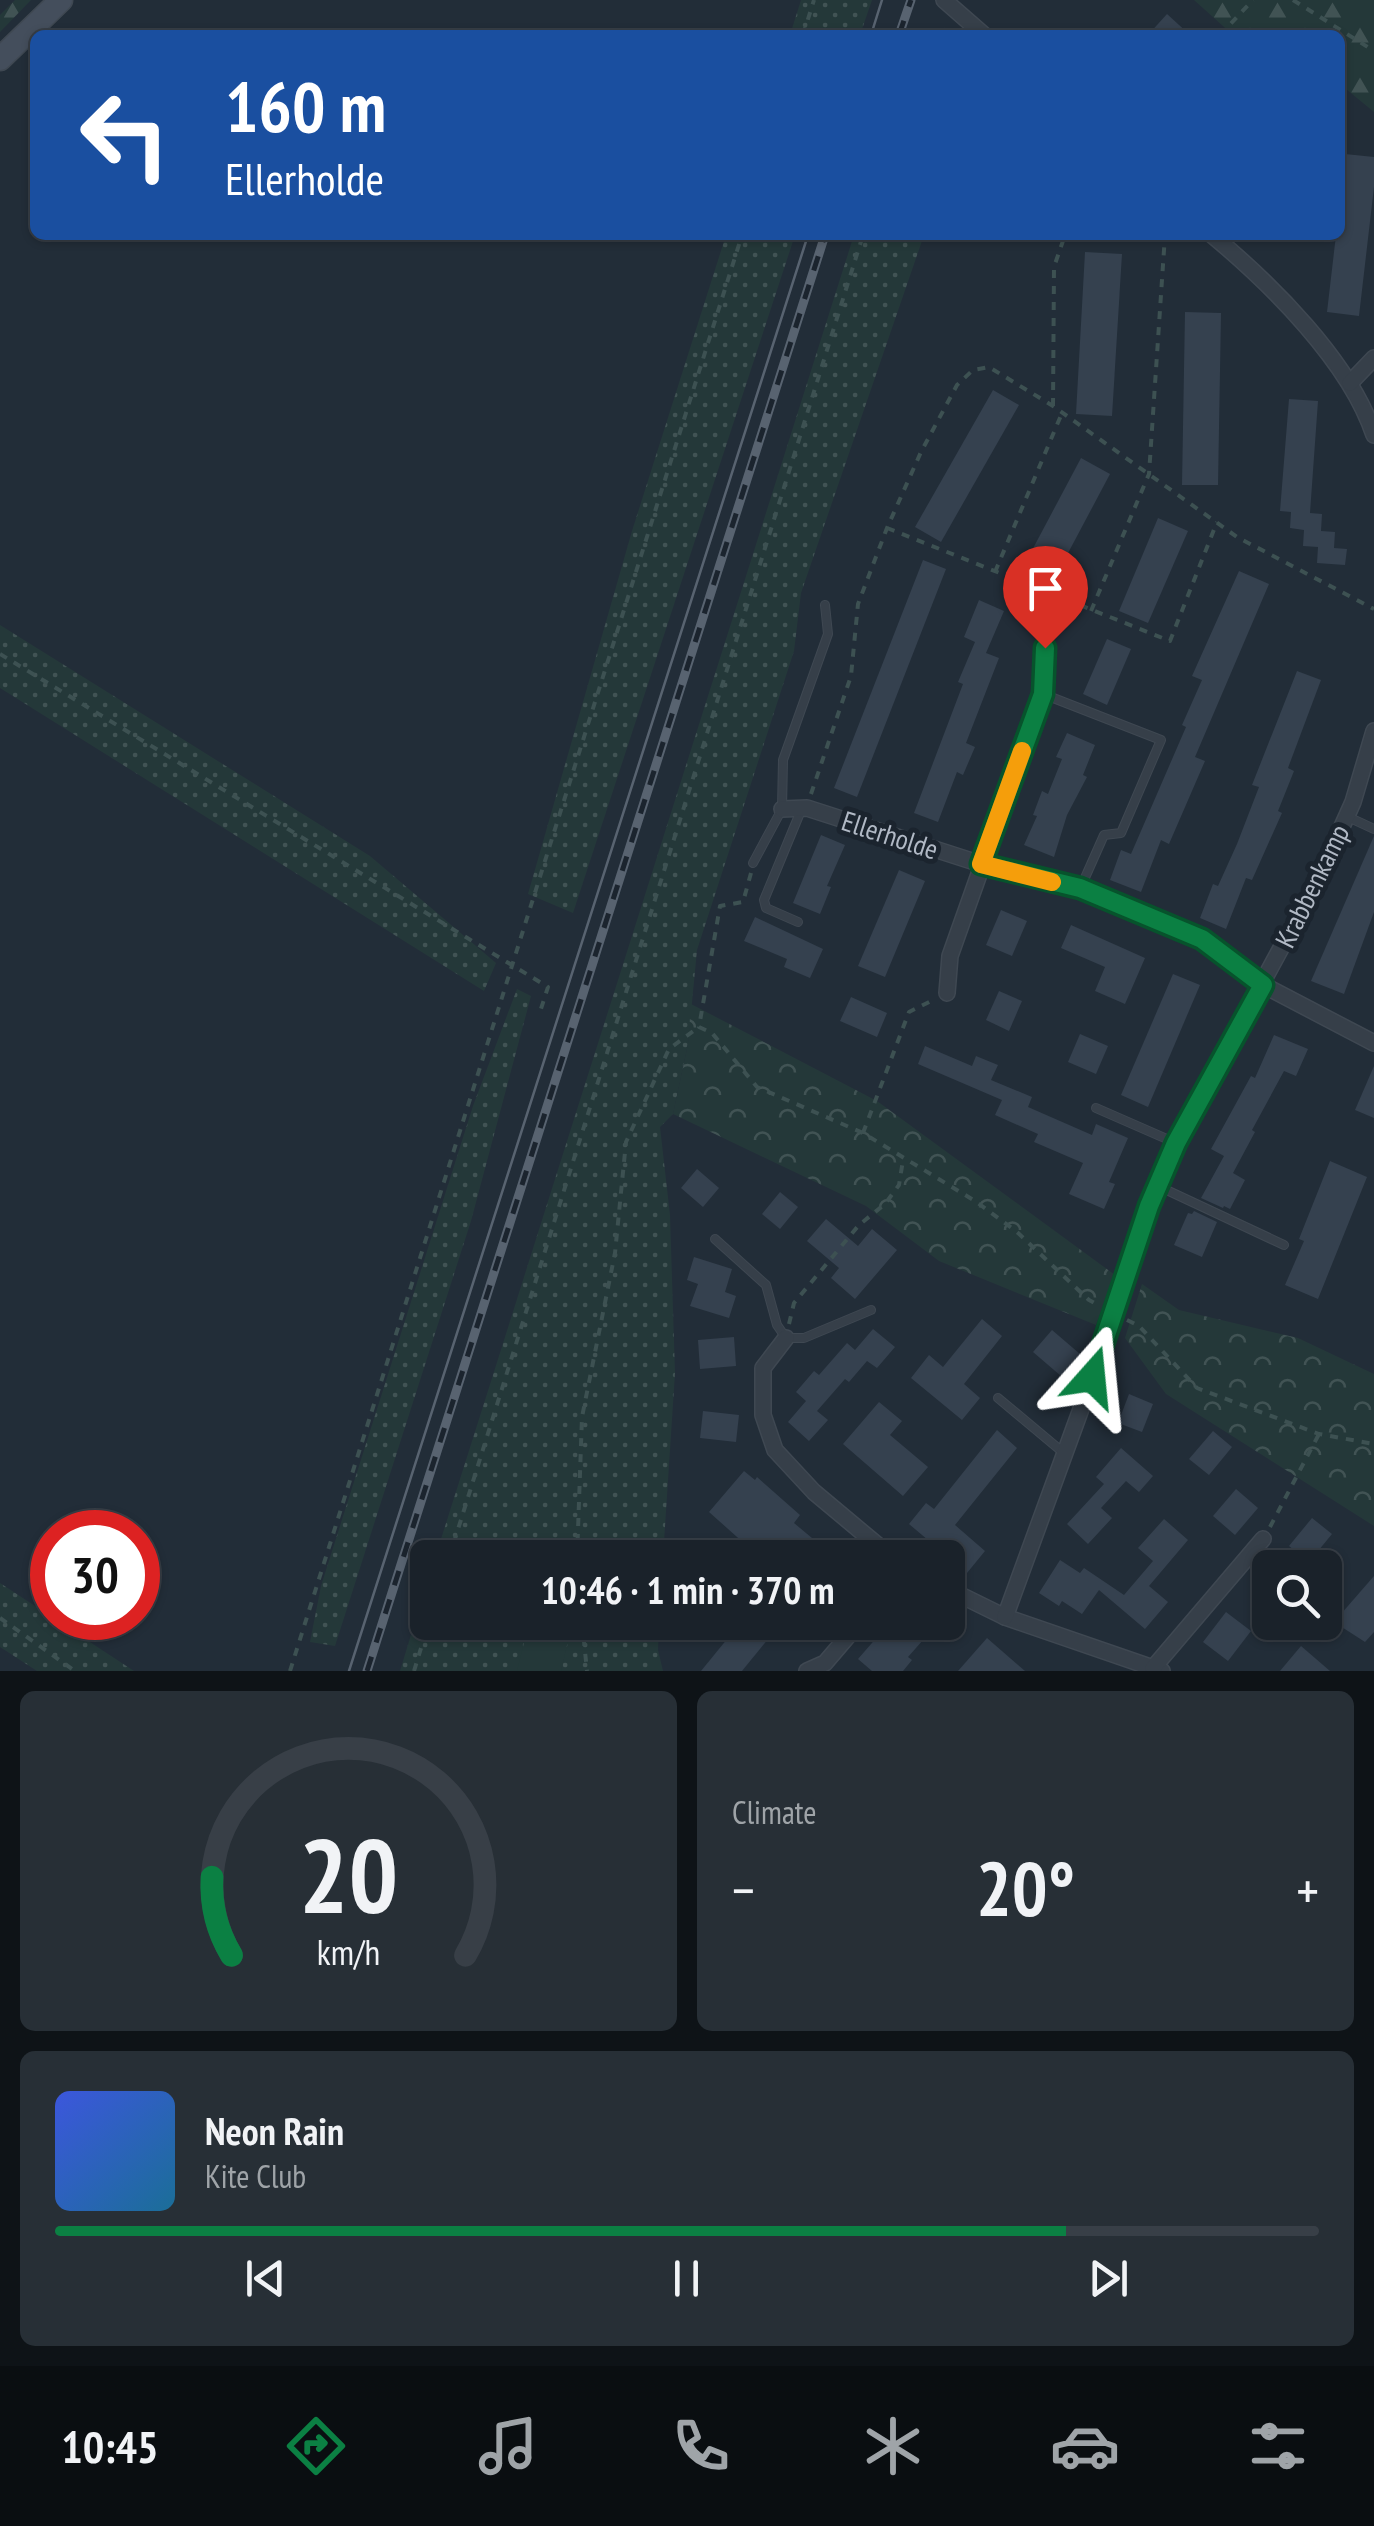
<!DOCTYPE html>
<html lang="en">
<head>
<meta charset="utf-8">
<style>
  body { margin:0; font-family:"PT Sans Narrow",sans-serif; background:#272f36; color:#f1f3f6; height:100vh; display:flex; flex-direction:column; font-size:38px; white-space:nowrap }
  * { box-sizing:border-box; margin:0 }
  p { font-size:32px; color:#9fa4a8 }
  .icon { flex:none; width:55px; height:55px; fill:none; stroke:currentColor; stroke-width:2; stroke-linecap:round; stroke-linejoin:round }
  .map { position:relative; height:1671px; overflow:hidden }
  .drawer { display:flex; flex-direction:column; gap:20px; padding:20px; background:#0e1317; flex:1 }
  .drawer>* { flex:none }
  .top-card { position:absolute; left:30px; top:30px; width:1315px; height:210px; border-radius:15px; box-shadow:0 2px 8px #0004,0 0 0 2px #383f47; background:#1a4fa0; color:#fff; overflow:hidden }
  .tools { position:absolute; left:1252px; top:1550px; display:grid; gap:20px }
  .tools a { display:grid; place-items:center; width:90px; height:90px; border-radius:15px; background:#1a222a; box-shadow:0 2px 8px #0004,0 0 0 2px #383f47; font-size:50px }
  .speed { position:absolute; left:30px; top:1510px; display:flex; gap:20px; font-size:50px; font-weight:700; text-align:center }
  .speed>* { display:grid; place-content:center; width:130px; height:130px; border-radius:50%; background:#1a222a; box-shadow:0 2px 8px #0004,0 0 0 2px #383f47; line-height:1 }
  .speed .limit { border:15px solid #d22; background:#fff; color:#111 }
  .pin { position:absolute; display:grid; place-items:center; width:85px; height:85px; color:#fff; margin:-102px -42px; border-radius:50% 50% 50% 0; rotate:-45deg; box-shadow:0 0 10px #0007 }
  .pin .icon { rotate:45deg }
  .me { position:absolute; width:110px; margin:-55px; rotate:18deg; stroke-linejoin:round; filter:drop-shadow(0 0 8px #0008) }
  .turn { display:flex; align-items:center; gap:35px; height:210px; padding:0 30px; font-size:45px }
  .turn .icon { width:130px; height:130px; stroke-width:2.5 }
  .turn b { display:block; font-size:70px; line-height:85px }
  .big { font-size:75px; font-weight:700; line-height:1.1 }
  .drawer .tile { flex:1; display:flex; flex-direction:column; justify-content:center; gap:15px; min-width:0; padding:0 35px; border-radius:15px; background:#272f36 }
  .drawer .dial { align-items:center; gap:0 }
  .dial svg { height:260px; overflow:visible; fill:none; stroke:#383f47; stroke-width:7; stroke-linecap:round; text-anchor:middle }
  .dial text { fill:#f1f3f6; stroke:none }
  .song { display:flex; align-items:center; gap:30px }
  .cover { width:120px; height:120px; border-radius:15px; background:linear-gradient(135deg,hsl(230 70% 55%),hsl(200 70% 35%)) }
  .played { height:10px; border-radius:5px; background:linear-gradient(90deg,#0b8043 80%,#383f47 80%) }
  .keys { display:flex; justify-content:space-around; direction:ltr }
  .heat { display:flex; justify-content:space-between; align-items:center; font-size:55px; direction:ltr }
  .drawer .tiles { flex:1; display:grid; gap:20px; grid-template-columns:1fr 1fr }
  .tile:last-child { grid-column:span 2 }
  .trip { position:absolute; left:410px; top:1540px; width:555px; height:100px; border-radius:15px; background:#1a222a; box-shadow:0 2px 8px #0004,0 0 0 2px #383f47; font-weight:700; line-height:100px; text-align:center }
  .tab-bar { display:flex; height:160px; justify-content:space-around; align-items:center; background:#0a0e11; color:#9fa4a8 }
  .tab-bar .icon { width:70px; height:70px }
  .tab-bar .selected { color:#0b8043 }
  .tab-bar b { font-size:45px; color:#f1f3f6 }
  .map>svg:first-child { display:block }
</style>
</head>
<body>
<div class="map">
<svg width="1374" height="1671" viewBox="0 0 1374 1671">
  <defs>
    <pattern id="grass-dots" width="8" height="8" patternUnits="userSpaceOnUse" patternTransform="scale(2.5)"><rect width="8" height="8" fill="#243839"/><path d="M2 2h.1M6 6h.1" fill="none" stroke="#415354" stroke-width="1.8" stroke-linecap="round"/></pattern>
    <pattern id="forest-firs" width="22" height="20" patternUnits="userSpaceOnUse" patternTransform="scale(2.5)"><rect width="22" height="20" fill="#243839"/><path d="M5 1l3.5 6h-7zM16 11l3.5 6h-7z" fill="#415354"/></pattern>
    <pattern id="park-crowns" width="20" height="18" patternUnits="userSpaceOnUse" patternTransform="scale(2.5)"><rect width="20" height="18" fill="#243839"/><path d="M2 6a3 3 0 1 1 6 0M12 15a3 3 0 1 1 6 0" fill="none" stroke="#415354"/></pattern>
  </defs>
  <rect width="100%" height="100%" fill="#222d38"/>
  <g fill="url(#grass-dots)">
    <polygon points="801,0 872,0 860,35 790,35"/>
    <polygon points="726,235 795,235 573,913 528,894 632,531"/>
    <polygon points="854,235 924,235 801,593 794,651 697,950 688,1044 673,1114 660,1127 670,1215 675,1373 663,1557 435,1558"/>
    <polygon points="0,625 370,856 496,963 484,991 0,688"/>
    <polygon points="517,989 531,996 471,1221 335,1646 310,1642 321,1586 473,1106"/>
    <polygon points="427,1582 428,1622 659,1623 658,1650 663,1671 400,1671"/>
    <polygon points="0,1583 134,1671 37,1671 0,1647"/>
  </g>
  <g fill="url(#forest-firs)">
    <polygon points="15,0 31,0 0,32 0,15"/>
    <polygon points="1194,0 1374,0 1374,112 1340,84 1340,35 1233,35"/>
  </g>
  <g fill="url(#park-crowns)">
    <polygon points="691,1004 877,1101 1115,1275 1096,1325 939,1261 866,1206 673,1114 688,1044"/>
    <polygon points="1142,1284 1179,1310 1298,1338 1374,1374 1374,1526 1166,1394 1125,1338"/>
  </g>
  <polygon fill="#243839" points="527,1631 568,1641 561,1671 517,1671"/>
  <g fill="#35414f">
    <polygon points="1167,14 1190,35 1148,35"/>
    <polygon points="1345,154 1374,157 1374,187 1359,316 1327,312 1336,235 1340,235"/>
    <polygon points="1085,252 1122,254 1112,416 1076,414"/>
    <polygon points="1185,312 1221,313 1218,485 1182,485"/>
    <polygon points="993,390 1019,405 941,542 915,527"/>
    <polygon points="1289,399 1318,401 1310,513 1322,514 1321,531 1335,532 1334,548 1347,549 1345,565 1317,563 1318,547 1303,546 1304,530 1290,528 1291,512 1280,511"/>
    <polygon points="1081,458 1110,474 1050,587 1021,571"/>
    <polygon points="1158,518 1188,531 1148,623 1119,611"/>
    <polygon points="923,560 946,569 857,797 834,788"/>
    <polygon points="1239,571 1269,584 1195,757 1205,761 1169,844 1161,840 1141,892 1110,880 1121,850 1131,854 1186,727 1182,725 1202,680 1192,676"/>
    <polygon points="979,600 1004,611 986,653 999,658 966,743 975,747 963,775 957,772 938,822 914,813 963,684 958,682 975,642 964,637"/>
    <polygon points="1107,639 1131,649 1107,705 1083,694"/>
    <polygon points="1297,671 1321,680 1288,768 1294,771 1278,811 1282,813 1252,880 1246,878 1226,929 1200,918 1213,884 1218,886 1237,844 1259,787 1252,785"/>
    <polygon points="1067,733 1095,745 1083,775 1087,777 1067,815 1054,857 1024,845 1037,816 1033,815 1042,791 1048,794 1062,759 1056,757"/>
    <polygon points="821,835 845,845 827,886 831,887 820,914 793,903"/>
    <polygon points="1374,836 1374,912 1344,994 1311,981"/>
    <polygon points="899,870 925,881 885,977 858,966"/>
    <polygon points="1001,910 1027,921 1012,956 986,945"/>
    <polygon points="755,917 823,949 810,978 784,967 787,959 744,941"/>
    <polygon points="1071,925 1145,958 1125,1004 1095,991 1105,967 1061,948"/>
    <polygon points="1173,974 1200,985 1148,1107 1121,1095"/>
    <polygon points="999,991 1022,1001 1009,1031 986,1020"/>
    <polygon points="851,997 887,1013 877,1037 840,1021"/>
    <polygon points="1080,1034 1108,1046 1096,1074 1068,1062"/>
    <polygon points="1274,1035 1308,1049 1296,1076 1284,1071 1252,1130 1255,1132 1233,1173 1245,1180 1230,1209 1224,1206 1223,1208 1201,1198 1224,1156 1211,1149 1251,1076 1255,1078"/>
    <polygon points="925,1046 972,1066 976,1056 998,1065 991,1080 1032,1097 1028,1107 1092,1135 1096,1124 1128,1138 1109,1182 1115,1184 1104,1209 1069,1194 1083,1163 1034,1142 1038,1134 995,1115 1002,1100 918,1064"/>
    <polygon points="1374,1066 1374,1118 1355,1110"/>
    <polygon points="1330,1161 1367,1177 1318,1299 1285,1285 1304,1241 1299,1239"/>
    <polygon points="697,1169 719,1188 703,1207 681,1188"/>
    <polygon points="780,1192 798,1207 780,1229 762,1214"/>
    <polygon points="1194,1211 1217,1222 1202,1257 1174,1245 1188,1213 1192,1214"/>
    <polygon points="826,1219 858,1246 872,1229 897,1250 855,1299 831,1278 839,1268 807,1241"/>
    <polygon points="694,1257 732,1269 725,1292 736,1296 729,1318 690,1306 698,1284 687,1280"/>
    <polygon points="982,1319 1002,1336 964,1384 980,1398 962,1420 911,1378 929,1355 943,1367"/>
    <polygon points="873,1329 895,1347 877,1368 867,1361 849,1382 845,1379 817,1411 828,1420 809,1441 788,1422 806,1401 796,1392 814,1371 819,1375 847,1343 855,1350"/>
    <polygon points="1052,1330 1080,1354 1061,1376 1033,1352"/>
    <polygon points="734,1337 736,1366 700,1369 698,1340"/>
    <polygon points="1129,1394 1153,1404 1142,1432 1118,1423"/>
    <polygon points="879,1402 902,1421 890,1435 928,1467 903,1496 843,1444"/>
    <polygon points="703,1411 739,1415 736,1442 700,1438"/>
    <polygon points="997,1430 1017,1448 955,1525 985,1551 967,1573 909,1524 926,1503 934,1509"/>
    <polygon points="1213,1431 1232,1447 1209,1475 1189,1459"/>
    <polygon points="1121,1448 1153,1476 1139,1492 1126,1481 1101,1508 1112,1518 1088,1544 1067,1524 1104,1484 1096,1477"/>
    <polygon points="744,1471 755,1480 757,1477 800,1515 794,1523 836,1558 798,1558 778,1541 764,1558 735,1558 746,1545 709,1512"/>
    <polygon points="1236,1489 1258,1508 1235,1535 1213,1516"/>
    <polygon points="1312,1518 1332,1534 1309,1562 1289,1546"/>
    <polygon points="1164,1519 1188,1540 1149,1586 1168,1602 1145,1629 1099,1590 1082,1614 1062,1601 1059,1606 1039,1593 1060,1560 1080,1573 1084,1568 1124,1595 1153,1561 1138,1548"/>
    <polygon points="1270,1566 1270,1605 1251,1589"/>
    <polygon points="1374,1576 1374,1632 1365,1642 1334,1622"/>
    <polygon points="1226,1612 1251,1631 1228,1661 1203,1642"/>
    <polygon points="741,1622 782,1622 742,1671 701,1671"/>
    <polygon points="901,1622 939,1622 908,1657 912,1660 903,1671 872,1671 858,1659 885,1628 892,1634"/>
    <polygon points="987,1638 1025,1671 958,1671"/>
    <polygon points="1301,1646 1330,1671 1280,1671"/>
  </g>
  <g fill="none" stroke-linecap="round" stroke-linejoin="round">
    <defs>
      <g id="lane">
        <polyline points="1043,694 1161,740 1121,833 1104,835 1080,889"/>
        <polyline points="1346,816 1374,829"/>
        <polyline points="753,863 782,809 783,760 828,634 825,605"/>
        <polyline points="798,922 766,908 764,900 802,808"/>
        <polyline points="1096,1108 1176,1143"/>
        <polyline points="1158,1186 1284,1245"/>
        <polyline points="715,1239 766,1285 777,1325 786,1338 804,1338 871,1310"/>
        <polyline points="998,1398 1065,1454"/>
      </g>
      <g id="street">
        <polyline points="944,0 984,35"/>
        <path d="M 1212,235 C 1271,284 1350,362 1374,435"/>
        <polyline points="1350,383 1374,358"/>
        <polyline points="782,809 807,808 981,864 1103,897 1202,939 1263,985 1374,1043"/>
        <polyline points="947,993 950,956 1043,694 1045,649"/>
        <polyline points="786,1338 763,1368 763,1415 775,1450 814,1492 893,1558"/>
        <polyline points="948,1589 1005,1617 1162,1671"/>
        <polyline points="1005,1617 1081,1409 1149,1207 1183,1129 1319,878 1353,802 1374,731"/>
        <polyline points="1153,1668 1263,1539"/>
        <polyline points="807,1671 825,1663 860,1622"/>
      </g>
      <polyline id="secondary" points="0,59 61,0"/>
    </defs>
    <use href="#lane" stroke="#3f4852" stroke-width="10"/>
    <use href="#street" stroke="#3f4852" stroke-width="18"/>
    <use href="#secondary" stroke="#3f4852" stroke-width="25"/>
    <g stroke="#3d5152" stroke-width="4" stroke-dasharray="8 8" stroke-linecap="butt">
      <polyline points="1293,0 1374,51"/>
      <polyline points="803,35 814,0"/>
      <polyline points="941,35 951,24"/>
      <polyline points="1220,35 1253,0"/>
      <polyline points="1053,406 1054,267 1065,235"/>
      <polyline points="887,528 1170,641 1217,522"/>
      <polyline points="995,572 1062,413"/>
      <polyline points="1091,611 1149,474 1165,235"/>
      <polyline points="1039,634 1033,619 1042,592"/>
      <polyline points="0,654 548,987 539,1015"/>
      <polyline points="811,794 851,676 858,604 887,528 921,452 957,385 973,370 989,367 1053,406 1237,537 1374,609"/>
      <polyline points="751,873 743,902 720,906 699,1027 712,1033 757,1087 863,1133 975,1201 1017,1232 1089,1300 1100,1306"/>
      <polyline points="863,1133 909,1012 933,1000"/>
      <polyline points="1127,1320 1139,1326 1197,1388 1319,1434 1374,1444"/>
      <polyline points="789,1324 794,1303 859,1225 885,1204 899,1185 903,1160"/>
      <polyline points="1270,1527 1319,1434"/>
      <polyline points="449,1558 863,235"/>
      <polyline points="577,1558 582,1417 615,1253 626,1142 669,1049 699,1027"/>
      <polyline points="0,1618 75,1671"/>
      <polyline points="582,1622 587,1671"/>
      <polyline points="290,1671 742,235"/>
      <polyline points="414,1671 429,1622"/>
    </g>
    <use href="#lane" stroke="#363f49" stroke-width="8"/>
    <use href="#street" stroke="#363f49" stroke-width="15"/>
    <use href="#secondary" stroke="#444e5c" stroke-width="22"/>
    <g stroke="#586370" stroke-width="2.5">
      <polyline points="871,35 882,0"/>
      <polyline points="349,1671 808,235"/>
    </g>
    <defs>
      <g id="rail">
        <polyline points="899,35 911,0"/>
        <polyline points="367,1671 825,235"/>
      </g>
    </defs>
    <use href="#rail" stroke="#586370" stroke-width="9"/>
    <use href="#rail" stroke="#1b242e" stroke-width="5" stroke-dasharray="15" stroke-linecap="butt"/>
  </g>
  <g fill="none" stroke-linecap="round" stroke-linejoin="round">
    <defs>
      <polyline id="route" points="1045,648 1043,694 981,864 1080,888 1202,939 1263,985 1176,1143 1149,1206 1092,1377"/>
    </defs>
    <use href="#route" stroke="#07532c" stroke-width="25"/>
    <use href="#route" stroke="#0b8043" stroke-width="18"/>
    <polyline stroke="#f59e0b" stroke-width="18" points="1022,751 981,864 1052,882"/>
  </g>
  <g text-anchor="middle" stroke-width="10" stroke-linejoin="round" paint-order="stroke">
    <g font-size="28" fill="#b1b9c5" stroke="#1b242e">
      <text transform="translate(890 835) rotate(18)" y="10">Ellerholde</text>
      <text transform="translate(1312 886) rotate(-64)" y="10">Krabbenkamp</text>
    </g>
  </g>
</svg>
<div class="tools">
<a><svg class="icon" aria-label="search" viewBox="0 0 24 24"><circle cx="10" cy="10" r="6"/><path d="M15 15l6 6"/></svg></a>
</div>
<div class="speed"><div class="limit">30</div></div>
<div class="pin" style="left:1045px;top:648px;background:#d93025"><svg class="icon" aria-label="arrive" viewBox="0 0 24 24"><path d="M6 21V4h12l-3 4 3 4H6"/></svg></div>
<svg class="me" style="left:1092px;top:1377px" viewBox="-20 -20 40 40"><path d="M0-17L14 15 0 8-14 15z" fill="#0b8043" stroke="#fff" stroke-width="4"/></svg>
<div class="trip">10:46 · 1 min · 370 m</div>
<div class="top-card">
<div class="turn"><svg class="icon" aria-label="left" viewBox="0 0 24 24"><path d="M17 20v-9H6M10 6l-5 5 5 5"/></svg><div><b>160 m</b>Ellerholde</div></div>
</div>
</div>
<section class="drawer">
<div class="tiles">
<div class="tile dial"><svg viewBox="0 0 100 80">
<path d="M14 69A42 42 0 1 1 86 69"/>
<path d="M14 69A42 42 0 0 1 8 45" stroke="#0b8043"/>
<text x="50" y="56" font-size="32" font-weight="700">20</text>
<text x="50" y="72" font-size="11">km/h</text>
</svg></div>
<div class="tile"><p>Climate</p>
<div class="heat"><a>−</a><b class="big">20°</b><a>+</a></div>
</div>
<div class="tile">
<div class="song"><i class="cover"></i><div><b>Neon Rain</b><p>Kite Club</p></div></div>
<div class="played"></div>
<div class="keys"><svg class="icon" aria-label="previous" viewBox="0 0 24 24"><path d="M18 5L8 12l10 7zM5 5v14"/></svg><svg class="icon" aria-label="pause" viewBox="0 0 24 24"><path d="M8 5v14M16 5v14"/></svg><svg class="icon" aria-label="next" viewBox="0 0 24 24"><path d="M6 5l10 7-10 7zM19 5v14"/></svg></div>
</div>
</div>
</section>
<nav class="tab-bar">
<b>10:45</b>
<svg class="icon selected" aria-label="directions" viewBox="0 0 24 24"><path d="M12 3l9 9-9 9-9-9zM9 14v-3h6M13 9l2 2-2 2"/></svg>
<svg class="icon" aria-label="music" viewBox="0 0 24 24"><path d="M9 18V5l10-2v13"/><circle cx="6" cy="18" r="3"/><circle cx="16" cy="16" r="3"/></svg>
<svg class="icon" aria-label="phone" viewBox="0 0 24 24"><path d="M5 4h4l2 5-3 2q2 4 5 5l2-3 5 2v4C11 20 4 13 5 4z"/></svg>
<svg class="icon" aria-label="climate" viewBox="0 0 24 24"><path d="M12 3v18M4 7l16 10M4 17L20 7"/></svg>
<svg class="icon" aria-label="car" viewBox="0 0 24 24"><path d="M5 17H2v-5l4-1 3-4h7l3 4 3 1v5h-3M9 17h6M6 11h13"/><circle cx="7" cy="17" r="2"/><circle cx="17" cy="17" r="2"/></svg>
<svg class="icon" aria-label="filters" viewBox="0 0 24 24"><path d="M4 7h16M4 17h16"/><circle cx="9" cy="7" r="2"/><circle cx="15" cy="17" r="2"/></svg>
</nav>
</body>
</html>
